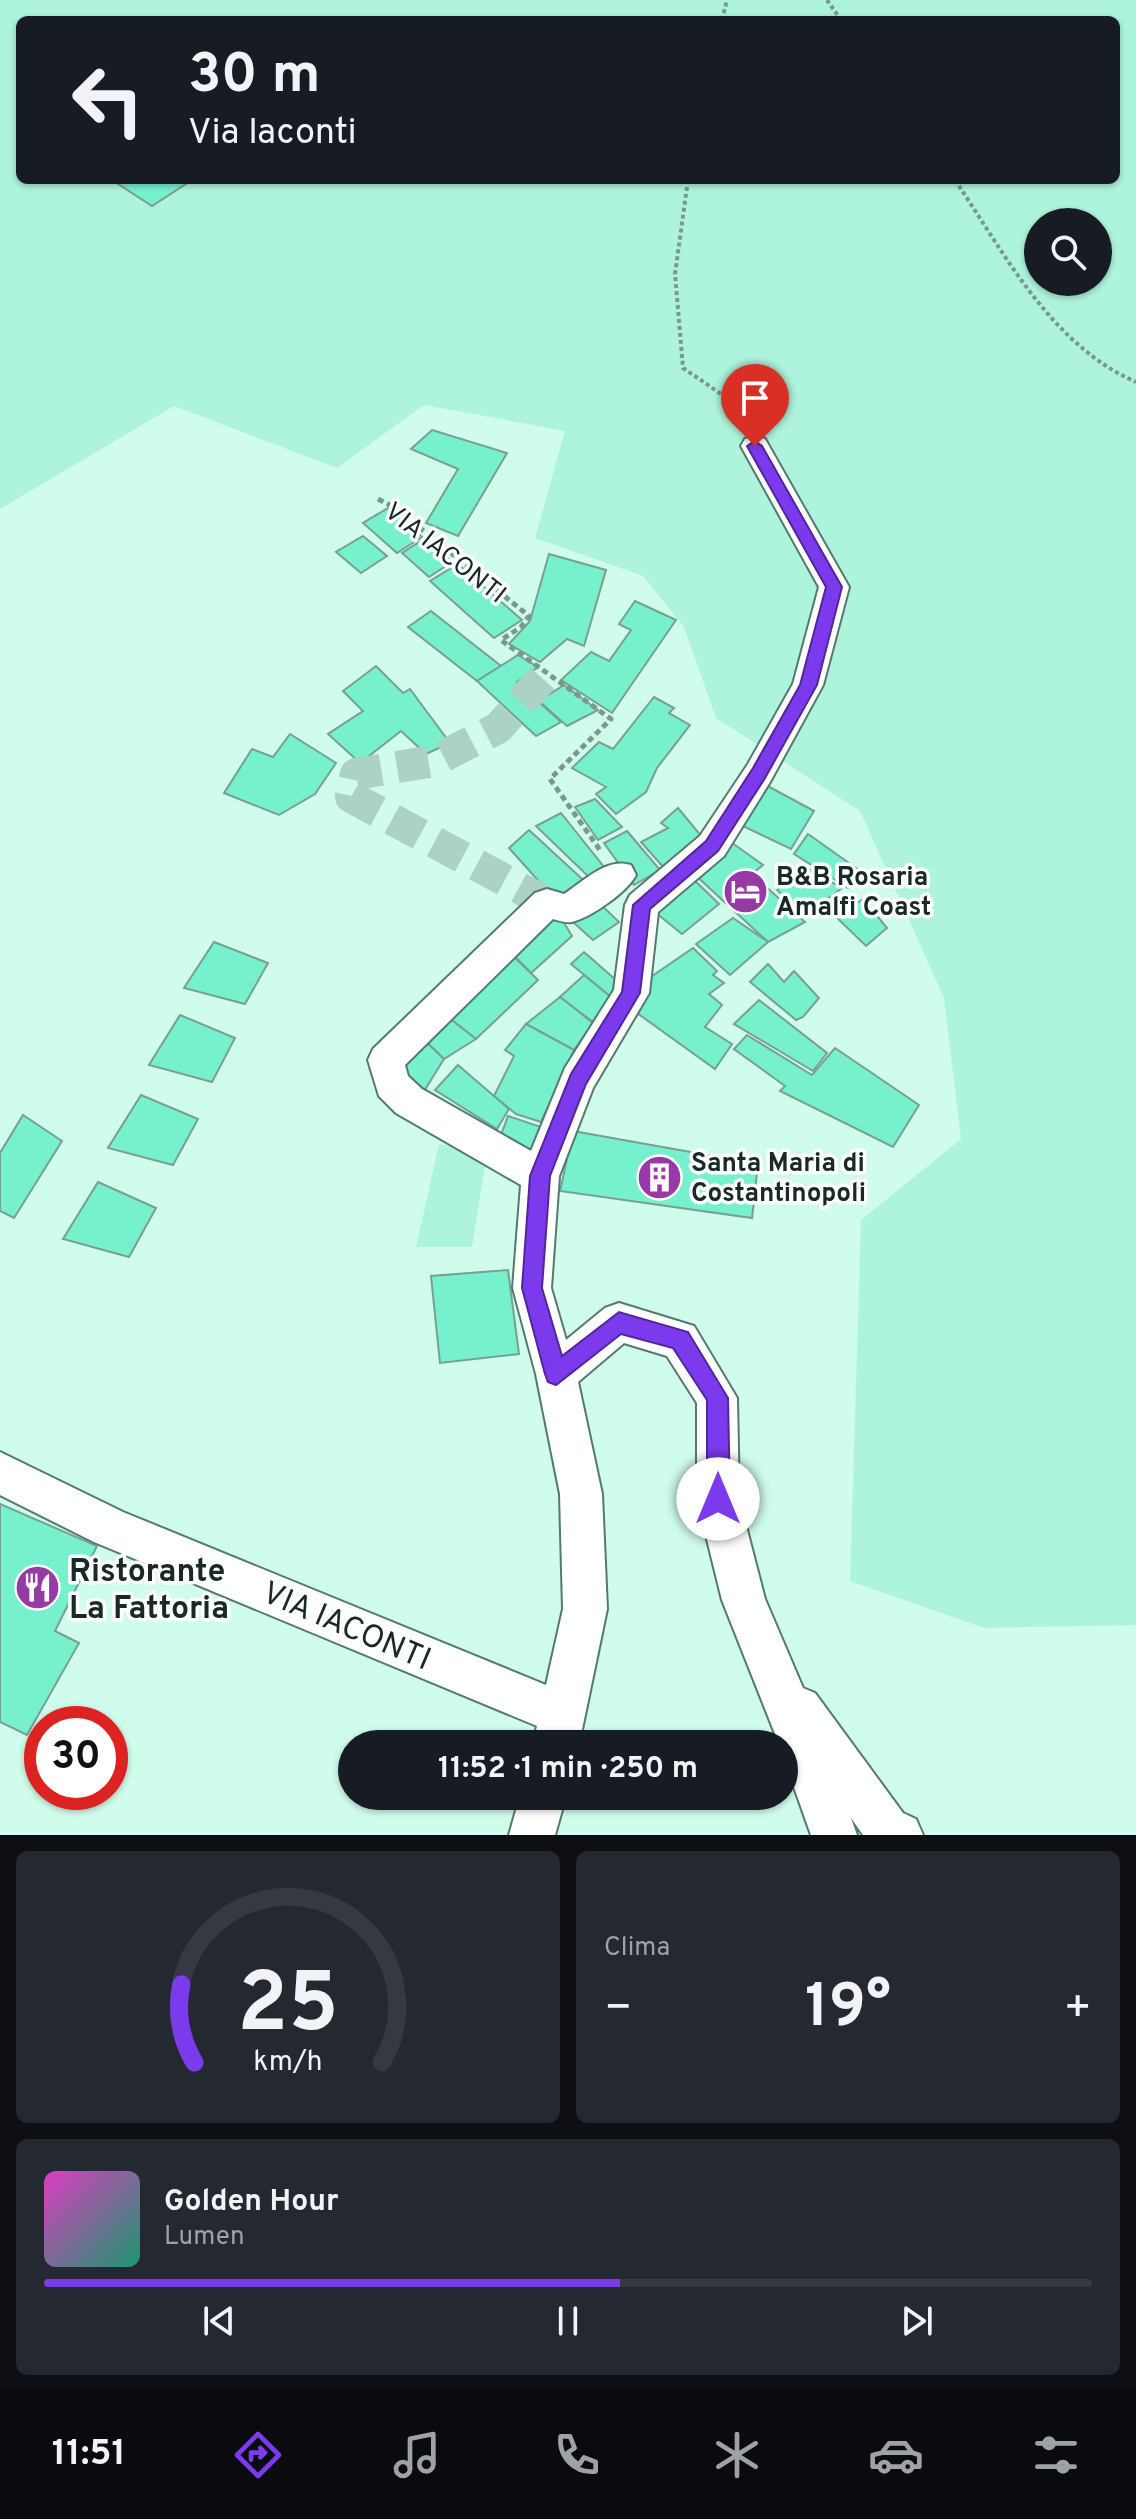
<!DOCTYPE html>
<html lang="it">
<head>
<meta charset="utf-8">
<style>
  body { margin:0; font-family:Overpass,sans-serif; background:#242831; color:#f1f3f6; height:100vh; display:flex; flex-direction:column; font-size:30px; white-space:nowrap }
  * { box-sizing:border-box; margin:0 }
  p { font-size:26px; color:#9ea1a6 }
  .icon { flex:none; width:44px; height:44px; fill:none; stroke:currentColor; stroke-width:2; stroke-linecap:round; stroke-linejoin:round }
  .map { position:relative; height:1835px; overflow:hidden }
  .side { display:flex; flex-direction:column; gap:16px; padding:16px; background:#0d0f14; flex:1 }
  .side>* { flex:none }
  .hud { position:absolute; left:16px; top:16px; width:1104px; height:168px; border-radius:12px; box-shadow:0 2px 6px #0004; background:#171b24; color:#f1f3f6; overflow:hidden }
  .fabs { position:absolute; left:1024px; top:208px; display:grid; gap:16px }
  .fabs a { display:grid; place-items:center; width:88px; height:88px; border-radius:50%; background:#171b24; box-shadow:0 2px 6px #0004; font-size:40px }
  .speed { position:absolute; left:24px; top:1706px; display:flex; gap:16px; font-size:40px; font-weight:700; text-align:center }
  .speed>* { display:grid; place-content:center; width:104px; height:104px; border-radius:50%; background:#171b24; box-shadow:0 2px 6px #0004; line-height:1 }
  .speed .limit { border:12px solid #d22; background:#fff; color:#111 }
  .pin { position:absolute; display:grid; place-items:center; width:68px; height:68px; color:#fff; margin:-82px -34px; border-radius:50% 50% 50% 0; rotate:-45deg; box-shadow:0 0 8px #0007 }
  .pin .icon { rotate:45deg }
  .me { position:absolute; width:88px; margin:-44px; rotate:0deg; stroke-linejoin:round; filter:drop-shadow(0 0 6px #0008) }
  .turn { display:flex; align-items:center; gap:28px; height:168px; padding:0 40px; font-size:36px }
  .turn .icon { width:104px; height:104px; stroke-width:2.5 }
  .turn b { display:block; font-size:56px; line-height:68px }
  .big { font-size:60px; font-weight:700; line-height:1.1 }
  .side .widget { flex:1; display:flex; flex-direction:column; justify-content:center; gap:12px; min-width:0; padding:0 28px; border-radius:12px; background:#242831 }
  .side .dial { align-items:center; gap:0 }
  .dial svg { height:208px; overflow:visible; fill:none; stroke:#363941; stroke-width:7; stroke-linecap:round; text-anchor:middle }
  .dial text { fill:#f1f3f6; stroke:none }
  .song { display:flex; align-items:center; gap:24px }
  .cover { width:96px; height:96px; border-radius:12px; background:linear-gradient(135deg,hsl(310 70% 55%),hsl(160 70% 35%)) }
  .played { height:8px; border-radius:4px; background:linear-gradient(90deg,#7c3aed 55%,#363941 55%) }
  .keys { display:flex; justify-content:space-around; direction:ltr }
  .heat { display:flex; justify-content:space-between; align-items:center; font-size:44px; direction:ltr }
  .side .tiles { flex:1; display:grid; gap:16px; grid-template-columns:1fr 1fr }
  .widget:last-child { grid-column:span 2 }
  .trip { position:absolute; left:338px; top:1730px; width:460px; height:80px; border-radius:40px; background:#171b24; box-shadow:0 2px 6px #0004; font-weight:700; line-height:80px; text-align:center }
  .tabs { display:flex; height:128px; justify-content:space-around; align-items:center; background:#090b0e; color:#9ea1a6 }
  .tabs .icon { width:56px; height:56px }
  .tabs .active { color:#7c3aed }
  .tabs b { font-size:36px; color:#f1f3f6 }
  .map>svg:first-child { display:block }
</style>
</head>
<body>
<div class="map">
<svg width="1136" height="1835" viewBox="0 0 1136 1835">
  <rect width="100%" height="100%" fill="#d0fcec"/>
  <g fill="#aef4dc" fill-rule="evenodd">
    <path d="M 0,0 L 1136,0 L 1136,1625 L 984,1628 L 850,1581 L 861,1220 L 961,1139 L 944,998 L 860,811 L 716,718 L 684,627 L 643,576 L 535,538 L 565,431 L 424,405 L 337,468 L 174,406 L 0,509 ZM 20,20 L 1116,20 L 1116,180 L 20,180 ZM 1038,222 L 1098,222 L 1098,282 L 1038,282 Z"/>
    <polygon points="439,1144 487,1154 472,1247 416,1247"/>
  </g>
  <g fill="#77f1cd" stroke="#77a092" stroke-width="2">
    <polygon points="112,180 192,180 152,206"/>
    <polygon points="432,430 507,453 458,536 426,523 458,469 411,449"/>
    <polygon points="388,508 422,537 397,553 363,523"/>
    <polygon points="363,536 387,556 361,573 336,552"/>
    <polygon points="424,539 452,562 429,577 402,553"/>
    <polygon points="549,554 606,570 584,646 567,639 540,662 509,644 530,621"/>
    <polygon points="458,564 522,620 494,638 430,581"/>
    <polygon points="635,601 676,620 612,713 561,680 591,652 609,661 631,630 619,624"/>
    <polygon points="431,611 501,666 477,681 408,627"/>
    <polygon points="518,655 538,667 517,682 561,722 536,736 477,681"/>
    <polygon points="376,666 403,693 410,689 450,743 426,754 401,731 360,763 328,734 363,711 343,691"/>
    <polygon points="564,685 598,710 567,726 539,701"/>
    <polygon points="654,697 674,708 669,713 690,725 657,768 646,792 616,814 596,794 606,787 572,768 599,742 613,749"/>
    <polygon points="290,734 336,763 315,794 279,815 224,793 252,749 273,757"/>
    <polygon points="764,784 814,811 791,849 741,825"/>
    <polygon points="595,799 622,827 598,840 575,807"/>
    <polygon points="678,808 707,843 664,868 641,842 668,828 661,823"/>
    <polygon points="561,813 608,872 593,881 536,826"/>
    <polygon points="529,830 592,888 561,906 509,848"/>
    <polygon points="627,831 660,870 634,885 604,843"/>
    <polygon points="808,834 863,873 848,888 794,854"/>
    <polygon points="728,840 763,865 752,874 805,922 768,942 693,873"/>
    <polygon points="804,866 842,888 806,915 777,890"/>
    <polygon points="689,875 719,904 682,934 650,908"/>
    <polygon points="593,897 619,922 593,940 565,915"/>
    <polygon points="863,899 887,928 866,946 836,917"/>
    <polygon points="554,906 572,936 531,973 506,947"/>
    <polygon points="733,918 768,942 730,975 696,944"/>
    <polygon points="214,942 268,963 245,1004 184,988"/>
    <polygon points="693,948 717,971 713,975 724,983 709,994 722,1005 705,1027 732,1044 715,1069 630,1008 645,981"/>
    <polygon points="584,952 624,987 612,998 571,964"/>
    <polygon points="513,956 538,980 476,1039 444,1014"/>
    <polygon points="768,964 784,982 794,971 819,998 803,1017 796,1020 750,982"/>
    <polygon points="584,975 612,998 598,1026 560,997"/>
    <polygon points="560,997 593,1023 574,1050 526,1024"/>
    <polygon points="759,1000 827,1053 813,1071 734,1024"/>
    <polygon points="444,1014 476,1039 444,1059 420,1036"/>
    <polygon points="180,1015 235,1038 212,1082 149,1065"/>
    <polygon points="526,1024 574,1050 541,1122 516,1114 494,1096 514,1056 505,1050"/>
    <polygon points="747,1035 812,1075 835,1048 919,1105 893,1147 780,1091 785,1086 734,1049"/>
    <polygon points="420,1036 444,1059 421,1096 387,1073"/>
    <polygon points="458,1065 509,1109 497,1129 435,1090"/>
    <polygon points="141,1095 198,1119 173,1165 108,1148"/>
    <polygon points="23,1115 62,1141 14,1218 0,1211 0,1153"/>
    <polygon points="508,1116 544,1128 535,1153 501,1135"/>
    <polygon points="573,1131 758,1164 752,1218 560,1191"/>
    <polygon points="98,1182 156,1208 129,1257 63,1239"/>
    <polygon points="508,1270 519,1354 440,1363 431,1276"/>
    <polygon points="0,1504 97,1546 55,1631 79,1643 27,1735 0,1722"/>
  </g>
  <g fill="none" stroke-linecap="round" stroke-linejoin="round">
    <polyline stroke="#abd2c4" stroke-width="32" stroke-dasharray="32 16" stroke-linecap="butt" points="547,903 351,797 356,774 434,761 498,728 548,672"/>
    <defs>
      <g id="street">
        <path d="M 755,436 L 765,439 L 849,587 L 823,685 L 770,782 L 724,856 L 658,912 L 649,993 L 593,1088 L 559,1176 L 551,1288 L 566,1340 L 605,1308 L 619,1303 L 694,1326 L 737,1398 L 739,1499 L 765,1599 L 803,1688 L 815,1693 L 903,1813 L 916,1819 L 923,1835 L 863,1835 L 851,1818 L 857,1835 L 811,1835 L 784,1759 L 784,1744 L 779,1744 L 722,1600 L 697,1499 L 697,1403 L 667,1356 L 624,1343 L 578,1382 L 602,1494 L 607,1609 L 579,1744 L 533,1744 L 537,1726 L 94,1542 L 0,1495 L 0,1452 L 123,1512 L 546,1685 L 563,1609 L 560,1494 L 536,1374 L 513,1288 L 521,1185 L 396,1113 L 379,1096 L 368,1060 L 373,1049 L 535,893 L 547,889 L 564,894 C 584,881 607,857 631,865 L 636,875 C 627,892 592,917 572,922 C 565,923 560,921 553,919 L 405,1065 L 408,1076 L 422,1089 L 531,1151 L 565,1068 L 614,990 L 625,905 L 630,895 L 700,836 L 748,764 L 793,684 L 819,587 L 741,446 L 745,439 Z"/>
        <polygon points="520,1796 566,1796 555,1835 509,1835"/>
      </g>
    </defs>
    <use href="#street" stroke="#537b6d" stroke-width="4"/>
    <g stroke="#7a998d" stroke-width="4" stroke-dasharray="4 3" stroke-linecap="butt">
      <polyline points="827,0 841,20"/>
      <polyline points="722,20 727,0"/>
      <polyline points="688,180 675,274 683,368 724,396 741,423"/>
      <path d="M 955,180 C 1005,254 1051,345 1136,382"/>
    </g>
    <polyline stroke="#7a998d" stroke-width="5" stroke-dasharray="6 4" stroke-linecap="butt" points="378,499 394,507 529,616 521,627 501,640 611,719 550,779 600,850"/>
    <use href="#street" fill="#fff" fill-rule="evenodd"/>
  </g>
  <polygon fill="#7c3aed" stroke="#51269a" stroke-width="2" points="755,441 762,446 842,587 817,685 765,778 718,851 650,909 640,993 586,1084 550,1176 542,1288 562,1356 619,1312 688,1332 728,1398 730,1499 726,1507 718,1511 710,1507 707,1499 707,1400 673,1348 621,1334 556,1385 548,1382 545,1374 522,1288 530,1176 571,1074 622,992 633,905 706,841 753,768 800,685 826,587 747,446"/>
  <defs>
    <symbol id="hotel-disc" viewBox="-11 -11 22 22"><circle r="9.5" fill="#963ba6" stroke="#fff"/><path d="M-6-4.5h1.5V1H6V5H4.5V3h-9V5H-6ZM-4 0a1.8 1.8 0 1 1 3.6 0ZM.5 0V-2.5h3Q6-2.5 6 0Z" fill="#fff"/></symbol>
    <symbol id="building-disc" viewBox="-11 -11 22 22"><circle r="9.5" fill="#963ba6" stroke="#fff"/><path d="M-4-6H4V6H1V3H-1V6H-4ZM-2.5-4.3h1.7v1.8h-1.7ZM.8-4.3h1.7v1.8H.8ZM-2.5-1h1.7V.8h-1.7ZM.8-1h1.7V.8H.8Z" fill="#fff"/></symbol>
    <symbol id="restaurant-disc" viewBox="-11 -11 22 22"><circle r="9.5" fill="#963ba6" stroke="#fff"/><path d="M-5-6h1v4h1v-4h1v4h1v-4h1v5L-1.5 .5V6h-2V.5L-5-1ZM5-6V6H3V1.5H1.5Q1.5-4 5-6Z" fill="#fff"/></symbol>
  </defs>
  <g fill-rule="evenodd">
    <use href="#hotel-disc" x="720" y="866" width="51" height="51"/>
    <use href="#building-disc" x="634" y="1152" width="51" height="51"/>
    <use href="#restaurant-disc" x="12" y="1562" width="51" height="51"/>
  </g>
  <g text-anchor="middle" stroke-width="7" stroke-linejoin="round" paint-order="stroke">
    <g font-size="26" fill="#192a24" stroke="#fff">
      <text transform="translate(446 552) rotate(38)" y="9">VIA IACONTI</text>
    </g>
    <g font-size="26" font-weight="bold" fill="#192a24" stroke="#fff" text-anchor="start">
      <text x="776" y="885">B&amp;B Rosaria<tspan x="776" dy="30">Amalfi Coast</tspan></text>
      <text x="691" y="1171">Santa Maria di<tspan x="691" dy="30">Costantinopoli</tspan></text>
    </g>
    <g font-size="32" font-weight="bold" fill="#192a24" stroke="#fff" text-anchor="start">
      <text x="69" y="1581">Ristorante<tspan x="69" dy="37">La Fattoria</tspan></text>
    </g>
    <g font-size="32" fill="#192a24" stroke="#fff">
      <text transform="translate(347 1625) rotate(23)" y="11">VIA IACONTI</text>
    </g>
  </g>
</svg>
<div class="fabs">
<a><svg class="icon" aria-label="search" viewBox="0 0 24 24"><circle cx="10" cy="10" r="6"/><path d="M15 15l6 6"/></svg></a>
</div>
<div class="speed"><div class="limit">30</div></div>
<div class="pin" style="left:755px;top:446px;background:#d93025"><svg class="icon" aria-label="arrive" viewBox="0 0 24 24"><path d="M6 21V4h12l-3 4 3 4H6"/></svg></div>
<svg class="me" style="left:718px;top:1499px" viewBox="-20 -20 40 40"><circle r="19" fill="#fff"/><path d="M0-13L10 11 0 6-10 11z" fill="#7c3aed"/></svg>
<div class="trip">11:52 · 1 min · 250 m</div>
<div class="hud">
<div class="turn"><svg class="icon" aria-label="left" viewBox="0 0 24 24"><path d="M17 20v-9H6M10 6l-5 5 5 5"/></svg><div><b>30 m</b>Via Iaconti</div></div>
</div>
</div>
<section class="side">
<div class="tiles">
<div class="widget dial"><svg viewBox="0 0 100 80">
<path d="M14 69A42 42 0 1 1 86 69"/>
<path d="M14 69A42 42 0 0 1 9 39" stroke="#7c3aed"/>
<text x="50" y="56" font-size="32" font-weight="700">25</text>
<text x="50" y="72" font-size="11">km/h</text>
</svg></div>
<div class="widget"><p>Clima</p>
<div class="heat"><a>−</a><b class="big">19°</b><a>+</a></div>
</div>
<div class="widget">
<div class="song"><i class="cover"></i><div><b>Golden Hour</b><p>Lumen</p></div></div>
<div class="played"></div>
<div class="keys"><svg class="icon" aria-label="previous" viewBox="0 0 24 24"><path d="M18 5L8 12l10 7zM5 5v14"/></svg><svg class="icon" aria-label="pause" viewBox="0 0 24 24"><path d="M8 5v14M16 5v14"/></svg><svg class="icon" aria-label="next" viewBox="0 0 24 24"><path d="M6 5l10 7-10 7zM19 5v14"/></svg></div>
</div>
</div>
</section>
<nav class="tabs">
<b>11:51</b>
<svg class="icon active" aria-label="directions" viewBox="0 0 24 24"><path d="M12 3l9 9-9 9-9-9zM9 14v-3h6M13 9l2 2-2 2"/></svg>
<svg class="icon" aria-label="music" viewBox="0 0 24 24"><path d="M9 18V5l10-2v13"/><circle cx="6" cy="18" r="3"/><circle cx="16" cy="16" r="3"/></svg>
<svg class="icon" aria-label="phone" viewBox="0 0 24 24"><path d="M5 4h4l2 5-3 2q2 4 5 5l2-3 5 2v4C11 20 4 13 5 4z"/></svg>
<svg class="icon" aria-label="climate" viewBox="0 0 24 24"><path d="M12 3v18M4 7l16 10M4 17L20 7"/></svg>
<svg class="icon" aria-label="car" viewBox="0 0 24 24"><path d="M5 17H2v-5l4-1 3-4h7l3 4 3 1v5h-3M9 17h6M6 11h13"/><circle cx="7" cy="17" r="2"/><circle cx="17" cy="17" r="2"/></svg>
<svg class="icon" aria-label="filters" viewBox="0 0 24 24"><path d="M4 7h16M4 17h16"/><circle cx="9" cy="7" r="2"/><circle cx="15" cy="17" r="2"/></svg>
</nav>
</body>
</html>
